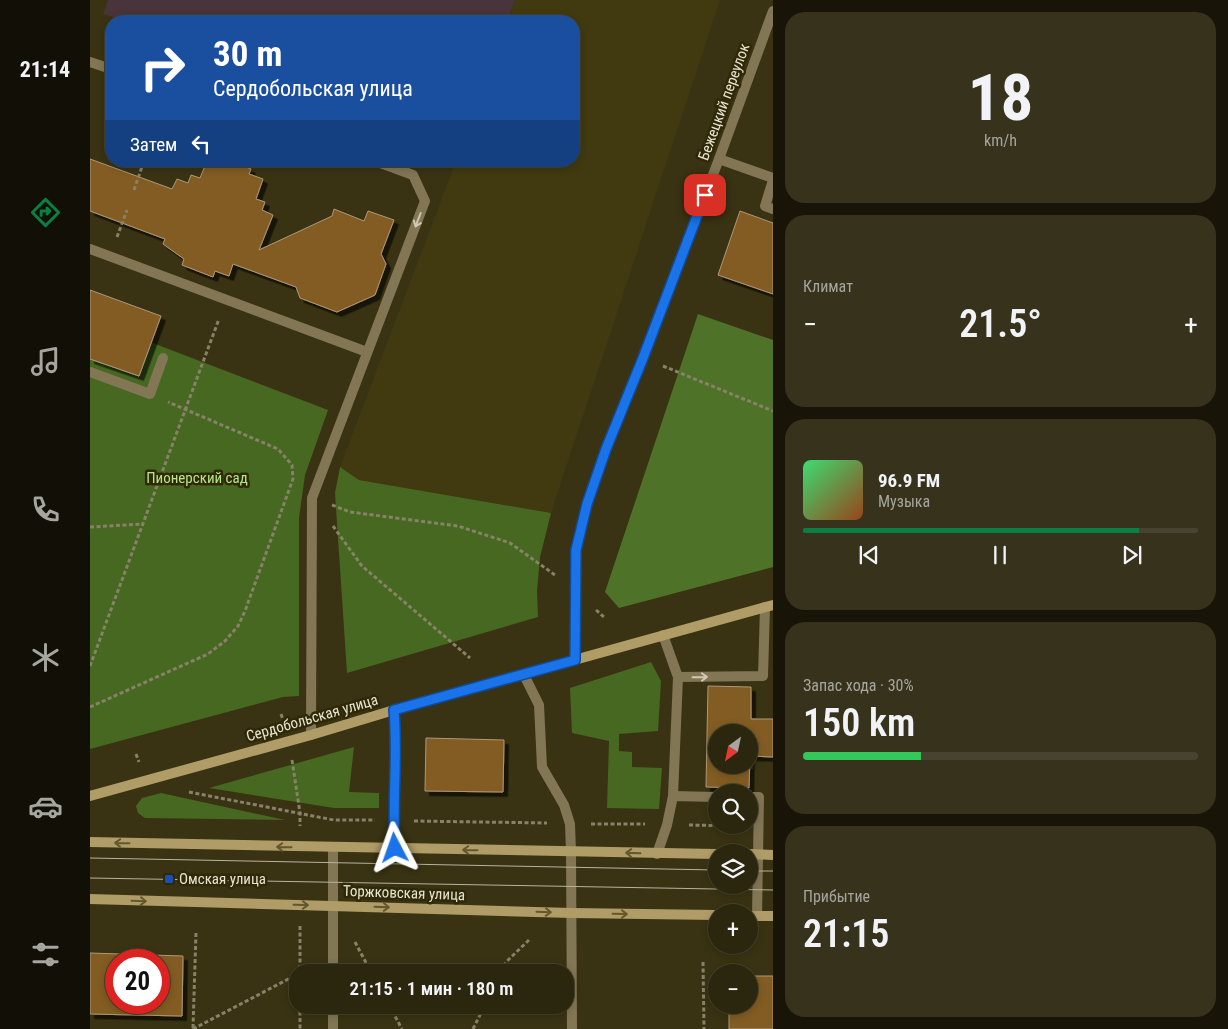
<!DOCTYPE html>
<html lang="ru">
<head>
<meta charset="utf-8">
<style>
  body { margin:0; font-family:"Roboto Condensed",sans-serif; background:#37321c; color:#f1f3f6; height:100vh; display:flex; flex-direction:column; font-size:19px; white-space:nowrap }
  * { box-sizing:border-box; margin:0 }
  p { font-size:16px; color:#a6a59e }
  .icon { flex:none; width:28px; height:28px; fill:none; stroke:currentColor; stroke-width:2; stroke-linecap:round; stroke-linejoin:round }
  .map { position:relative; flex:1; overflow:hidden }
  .panel { display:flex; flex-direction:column; gap:12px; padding:12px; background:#181508; width:455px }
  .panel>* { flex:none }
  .top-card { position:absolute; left:15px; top:15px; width:475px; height:152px; border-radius:20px; box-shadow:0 2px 8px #0003,0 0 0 1px #47432e; background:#1a4fa0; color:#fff; overflow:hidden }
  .needle { width:32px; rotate:213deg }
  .tools { position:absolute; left:618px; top:724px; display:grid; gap:10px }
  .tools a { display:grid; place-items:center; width:50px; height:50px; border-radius:50%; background:#2b260e; box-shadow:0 2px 8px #0003,0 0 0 1px #47432e; font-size:25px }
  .speed { position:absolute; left:15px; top:949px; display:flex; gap:10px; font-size:25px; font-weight:700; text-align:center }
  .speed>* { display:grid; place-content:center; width:65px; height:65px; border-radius:50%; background:#2b260e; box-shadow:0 2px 8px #0003,0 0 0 1px #47432e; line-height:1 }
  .speed .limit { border:8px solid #d22; background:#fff; color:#111 }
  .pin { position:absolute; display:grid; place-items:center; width:42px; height:42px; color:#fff; margin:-21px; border-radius:10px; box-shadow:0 2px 8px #0006 }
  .me { position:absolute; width:55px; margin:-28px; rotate:356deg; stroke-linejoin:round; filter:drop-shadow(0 0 4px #0008) }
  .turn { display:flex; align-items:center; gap:18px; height:105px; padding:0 25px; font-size:22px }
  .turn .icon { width:65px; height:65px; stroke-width:2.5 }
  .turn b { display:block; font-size:35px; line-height:42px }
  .then { display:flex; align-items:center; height:48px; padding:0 25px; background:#0003; gap:10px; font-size:19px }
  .big { font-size:38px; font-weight:600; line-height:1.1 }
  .panel .widget { flex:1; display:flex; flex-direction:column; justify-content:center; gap:8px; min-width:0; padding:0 18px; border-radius:20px; background:#37321c }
  .panel .dial { align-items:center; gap:0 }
  .dial b { font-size:65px; line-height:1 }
  .song { display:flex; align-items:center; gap:15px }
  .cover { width:60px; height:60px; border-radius:8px; background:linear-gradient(135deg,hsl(140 70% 55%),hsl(20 70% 35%)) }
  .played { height:5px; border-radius:2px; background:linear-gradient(90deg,#0b8043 85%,#47432e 85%) }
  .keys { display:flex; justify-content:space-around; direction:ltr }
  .heat { display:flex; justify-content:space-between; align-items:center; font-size:28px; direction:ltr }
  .charge { height:8px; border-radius:4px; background:linear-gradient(90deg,#34c759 30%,#47432e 0) }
  .trip { position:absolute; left:199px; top:964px; width:285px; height:50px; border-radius:20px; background:#2b260e; box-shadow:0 2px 8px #0003,0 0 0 1px #47432e; font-weight:600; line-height:50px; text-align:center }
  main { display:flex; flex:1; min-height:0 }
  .tabs { display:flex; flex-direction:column; width:90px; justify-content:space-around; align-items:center; background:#110f06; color:#a6a59e }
  .tabs .icon { width:35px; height:35px }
  .tabs .on { color:#0b8043 }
  .tabs b { font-size:22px; color:#f1f3f6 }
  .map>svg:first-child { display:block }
</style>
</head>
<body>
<main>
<nav class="tabs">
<b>21:14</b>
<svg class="icon on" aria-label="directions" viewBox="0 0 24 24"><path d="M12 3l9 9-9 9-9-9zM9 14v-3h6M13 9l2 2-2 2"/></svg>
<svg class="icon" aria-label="music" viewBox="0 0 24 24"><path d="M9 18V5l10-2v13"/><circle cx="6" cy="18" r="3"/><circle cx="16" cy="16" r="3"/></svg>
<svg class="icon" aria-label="phone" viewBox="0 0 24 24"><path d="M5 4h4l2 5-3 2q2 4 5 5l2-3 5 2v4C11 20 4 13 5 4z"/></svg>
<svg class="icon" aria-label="climate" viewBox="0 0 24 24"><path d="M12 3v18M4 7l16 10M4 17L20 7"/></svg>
<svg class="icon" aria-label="car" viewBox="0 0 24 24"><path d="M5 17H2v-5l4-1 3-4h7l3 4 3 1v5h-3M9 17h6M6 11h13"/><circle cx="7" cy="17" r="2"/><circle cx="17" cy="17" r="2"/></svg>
<svg class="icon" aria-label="filters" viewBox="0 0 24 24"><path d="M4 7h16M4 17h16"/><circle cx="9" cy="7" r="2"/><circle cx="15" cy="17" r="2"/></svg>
</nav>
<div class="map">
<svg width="683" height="1029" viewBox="0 0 683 1029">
  <defs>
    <filter id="shadow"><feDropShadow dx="4.5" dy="4.5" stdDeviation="0" flood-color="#0009"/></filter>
  </defs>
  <rect width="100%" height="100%" fill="#393313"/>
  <polygon fill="#41390f" points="425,0 630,0 461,513 269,480 250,467 366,161 484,161 484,21 417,21"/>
  <polygon fill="#48343a" points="18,0 425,0 417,21 35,21 13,14"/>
  <g fill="#466821">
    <polygon points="0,319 238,410 215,475 209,518 209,696 193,697 0,749"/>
    <polygon points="250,467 269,480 461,513 450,557 447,591 448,617 257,673 245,493"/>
    <polygon points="561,662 571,681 568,731 529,734 529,751 542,752 542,767 572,768 569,809 517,808 519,741 482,733 480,688"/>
    <polygon points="264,747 259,792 289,793 289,808 244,808 119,788"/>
    <polygon points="71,793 195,820 55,818 48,813 46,806 52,798"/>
  </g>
  <polygon fill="#4e7228" points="608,314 683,340 683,567 529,608 515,592"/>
  <g fill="#825c23" stroke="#af987a" fill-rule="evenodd" filter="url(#shadow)">
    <polygon points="0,159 82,189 87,179 98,183 101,175 110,178 117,161 142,161 161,169 159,174 173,179 166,199 175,202 172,210 183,215 169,250 242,216 244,209 274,221 278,211 304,220 291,254 296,264 285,295 247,312 210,298 206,287 143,264 139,276 125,271 123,277 92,265 94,259 73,244 75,239 0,211"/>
    <polygon points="650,211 683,223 683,294 628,275"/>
    <polygon points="0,290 71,316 49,376 0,359"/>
    <path d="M 618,686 L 661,687 L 661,719 L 683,719 L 683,757 L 660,756 L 659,788 L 616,787 ZM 626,732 L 659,732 L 659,765 L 626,765 Z"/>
    <polygon points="336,738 414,740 413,792 335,791"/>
    <path d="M 0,953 L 93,956 L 92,1016 L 0,1014 ZM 26,960 L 69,960 L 69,1002 L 26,1002 Z"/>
    <polygon points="659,976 683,976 683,1029 639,1029 639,1005 659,1005"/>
  </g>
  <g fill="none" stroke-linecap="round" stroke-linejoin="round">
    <g stroke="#878268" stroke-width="3" stroke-dasharray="4 2.5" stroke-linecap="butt">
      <polyline points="44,190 54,161"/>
      <polyline points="27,237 37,210"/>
      <polyline points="573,366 683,411"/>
      <polyline points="242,505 260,512 368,526 420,543 465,575"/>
      <polyline points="243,526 272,566 380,658"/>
      <polyline points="0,527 53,524"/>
      <polyline points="506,610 515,618"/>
      <polyline points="0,666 129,319"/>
      <polyline points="0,707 118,654 135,641 148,626 155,611 203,479 202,465 188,449 78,402"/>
      <polyline points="191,714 193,720"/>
      <polyline points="46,754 49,762"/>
      <polyline points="202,760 210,813 210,826"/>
      <polyline points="99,792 244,820 285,820"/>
      <polyline points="324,821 457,823"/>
      <polyline points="501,824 555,824"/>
      <polyline points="599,825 647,826"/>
      <polyline points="210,926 210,972"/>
      <polyline points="265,942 281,972"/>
      <polyline points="613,962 614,1029"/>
      <polyline points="411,972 416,962 440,939"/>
      <polyline points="210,1005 210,1029"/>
      <polyline points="299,1005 312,1029"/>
      <polyline points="103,1028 106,932"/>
      <polyline points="103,1029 208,974"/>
      <polyline points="383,1029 395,1005"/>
    </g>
    <g stroke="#837655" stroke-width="10">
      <polyline points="0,62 21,69"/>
      <polyline points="629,159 683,178"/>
      <polyline points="683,180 675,206 683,209"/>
      <polyline points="0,249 277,352"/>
      <polyline points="0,372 60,394 73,358"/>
      <polyline points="573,635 588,677 673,676 675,607"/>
      <polyline points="434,675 449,705 452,767 474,805 480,824 481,851"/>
      <path d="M 304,710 C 308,756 302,802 305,848"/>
      <polyline points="221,735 222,498 335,201 323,175 285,161"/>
      <polyline points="583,796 588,677"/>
      <polyline points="659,797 669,797 667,916"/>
      <polyline points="567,854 577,825 583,796 626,797"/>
    </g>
    <g stroke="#837655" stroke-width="10">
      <polyline points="485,660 486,550 497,504 516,449 553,358 629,159 683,11"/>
      <polyline points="481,851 482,1029"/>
      <polyline points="243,972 243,847"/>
      <polyline points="243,1029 243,1005"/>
    </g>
    <g stroke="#b09c67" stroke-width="10">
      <polyline points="0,796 221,735 304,710 683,605"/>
      <polyline points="0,842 626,854"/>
      <polyline points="659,854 683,855"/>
      <polyline points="0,899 482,913 626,915"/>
      <polyline points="659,916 683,916"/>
    </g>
    <g stroke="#b8b39e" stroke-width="1">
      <polyline points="0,858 626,870"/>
      <polyline points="659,871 683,871"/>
      <polyline points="0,878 683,890"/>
    </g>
  </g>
  <defs><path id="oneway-shaft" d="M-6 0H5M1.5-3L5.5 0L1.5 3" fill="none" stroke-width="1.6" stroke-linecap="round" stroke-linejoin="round" transform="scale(1.25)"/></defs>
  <g stroke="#cfc8b3">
    <use href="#oneway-shaft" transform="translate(328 220) rotate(111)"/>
    <use href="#oneway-shaft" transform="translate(610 677) rotate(-1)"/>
  </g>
  <g stroke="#63572e">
    <use href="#oneway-shaft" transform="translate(32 843) rotate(-179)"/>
    <use href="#oneway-shaft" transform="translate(194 847) rotate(-179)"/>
    <use href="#oneway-shaft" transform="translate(380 850) rotate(-179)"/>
    <use href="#oneway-shaft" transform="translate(543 853) rotate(-178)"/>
    <use href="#oneway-shaft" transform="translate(49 901) rotate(2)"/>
    <use href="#oneway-shaft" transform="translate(211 905) rotate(1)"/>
    <use href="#oneway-shaft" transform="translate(292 907) rotate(2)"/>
    <use href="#oneway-shaft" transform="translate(454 912) rotate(2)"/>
    <use href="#oneway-shaft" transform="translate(530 914) rotate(1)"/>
  </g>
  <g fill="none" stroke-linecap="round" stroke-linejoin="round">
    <defs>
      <path id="route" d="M 305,848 C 302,802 308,756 304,710 L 485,660 L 486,550 L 497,504 L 516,449 L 553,358 L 615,195"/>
    </defs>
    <use href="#route" stroke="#114b97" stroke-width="12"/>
    <use href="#route" stroke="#1a73e8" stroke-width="9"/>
  </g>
  <rect fill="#1a4fb4" stroke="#2f2908" stroke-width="2" x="74" y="874" width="10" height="10" rx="2.5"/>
  <g text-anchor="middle" stroke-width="5" stroke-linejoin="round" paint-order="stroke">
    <g font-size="15" fill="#e8e4d2" stroke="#2f2908">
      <text transform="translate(634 102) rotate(-70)" y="5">Бежецкий переулок</text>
      <text transform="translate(222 718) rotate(-16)" y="5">Сердобольская улица</text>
      <text transform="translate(314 893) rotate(2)" y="5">Торжковская улица</text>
    </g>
    <g font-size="15" fill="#b4e884" stroke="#2f2908">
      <text x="107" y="483">Пионерский сад</text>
    </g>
    <g font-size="15" fill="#e8e4d2" stroke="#2f2908" text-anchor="start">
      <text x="89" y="884">Омская улица</text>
    </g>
  </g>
</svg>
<div class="tools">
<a><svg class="needle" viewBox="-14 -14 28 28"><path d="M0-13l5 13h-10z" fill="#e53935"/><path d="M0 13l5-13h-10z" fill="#a6a59e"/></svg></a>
<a><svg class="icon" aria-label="search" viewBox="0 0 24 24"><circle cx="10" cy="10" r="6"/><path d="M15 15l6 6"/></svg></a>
<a><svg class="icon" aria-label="layers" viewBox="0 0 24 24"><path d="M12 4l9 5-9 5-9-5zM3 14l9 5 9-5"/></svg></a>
<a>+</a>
<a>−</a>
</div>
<div class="speed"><div class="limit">20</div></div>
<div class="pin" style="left:615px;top:195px;background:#d93025"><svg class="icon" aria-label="arrive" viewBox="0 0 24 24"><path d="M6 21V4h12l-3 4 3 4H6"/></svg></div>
<svg class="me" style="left:305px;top:848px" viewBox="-20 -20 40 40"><path d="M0-17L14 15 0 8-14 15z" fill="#1a73e8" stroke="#fff" stroke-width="4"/></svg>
<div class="trip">21:15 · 1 мин · 180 m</div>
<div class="top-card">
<div class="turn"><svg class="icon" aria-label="right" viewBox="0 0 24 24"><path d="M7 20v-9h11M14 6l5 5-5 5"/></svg><div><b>30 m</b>Сердобольская улица</div></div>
<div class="then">Затем<svg class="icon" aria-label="left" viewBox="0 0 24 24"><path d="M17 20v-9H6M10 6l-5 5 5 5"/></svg></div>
</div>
</div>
<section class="panel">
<div class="widget dial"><b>18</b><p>km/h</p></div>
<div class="widget"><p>Климат</p>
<div class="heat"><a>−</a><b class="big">21.5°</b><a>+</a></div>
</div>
<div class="widget">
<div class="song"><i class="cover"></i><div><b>96.9 FM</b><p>Музыка</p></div></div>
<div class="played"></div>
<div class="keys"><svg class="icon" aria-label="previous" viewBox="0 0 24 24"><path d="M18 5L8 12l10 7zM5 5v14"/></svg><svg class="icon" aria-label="pause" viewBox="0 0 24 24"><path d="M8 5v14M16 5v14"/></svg><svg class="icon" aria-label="next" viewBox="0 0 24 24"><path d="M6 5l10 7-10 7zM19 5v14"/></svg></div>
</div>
<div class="widget"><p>Запас хода · 30%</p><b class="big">150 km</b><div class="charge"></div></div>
<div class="widget"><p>Прибытие</p><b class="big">21:15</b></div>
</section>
</main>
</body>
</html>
